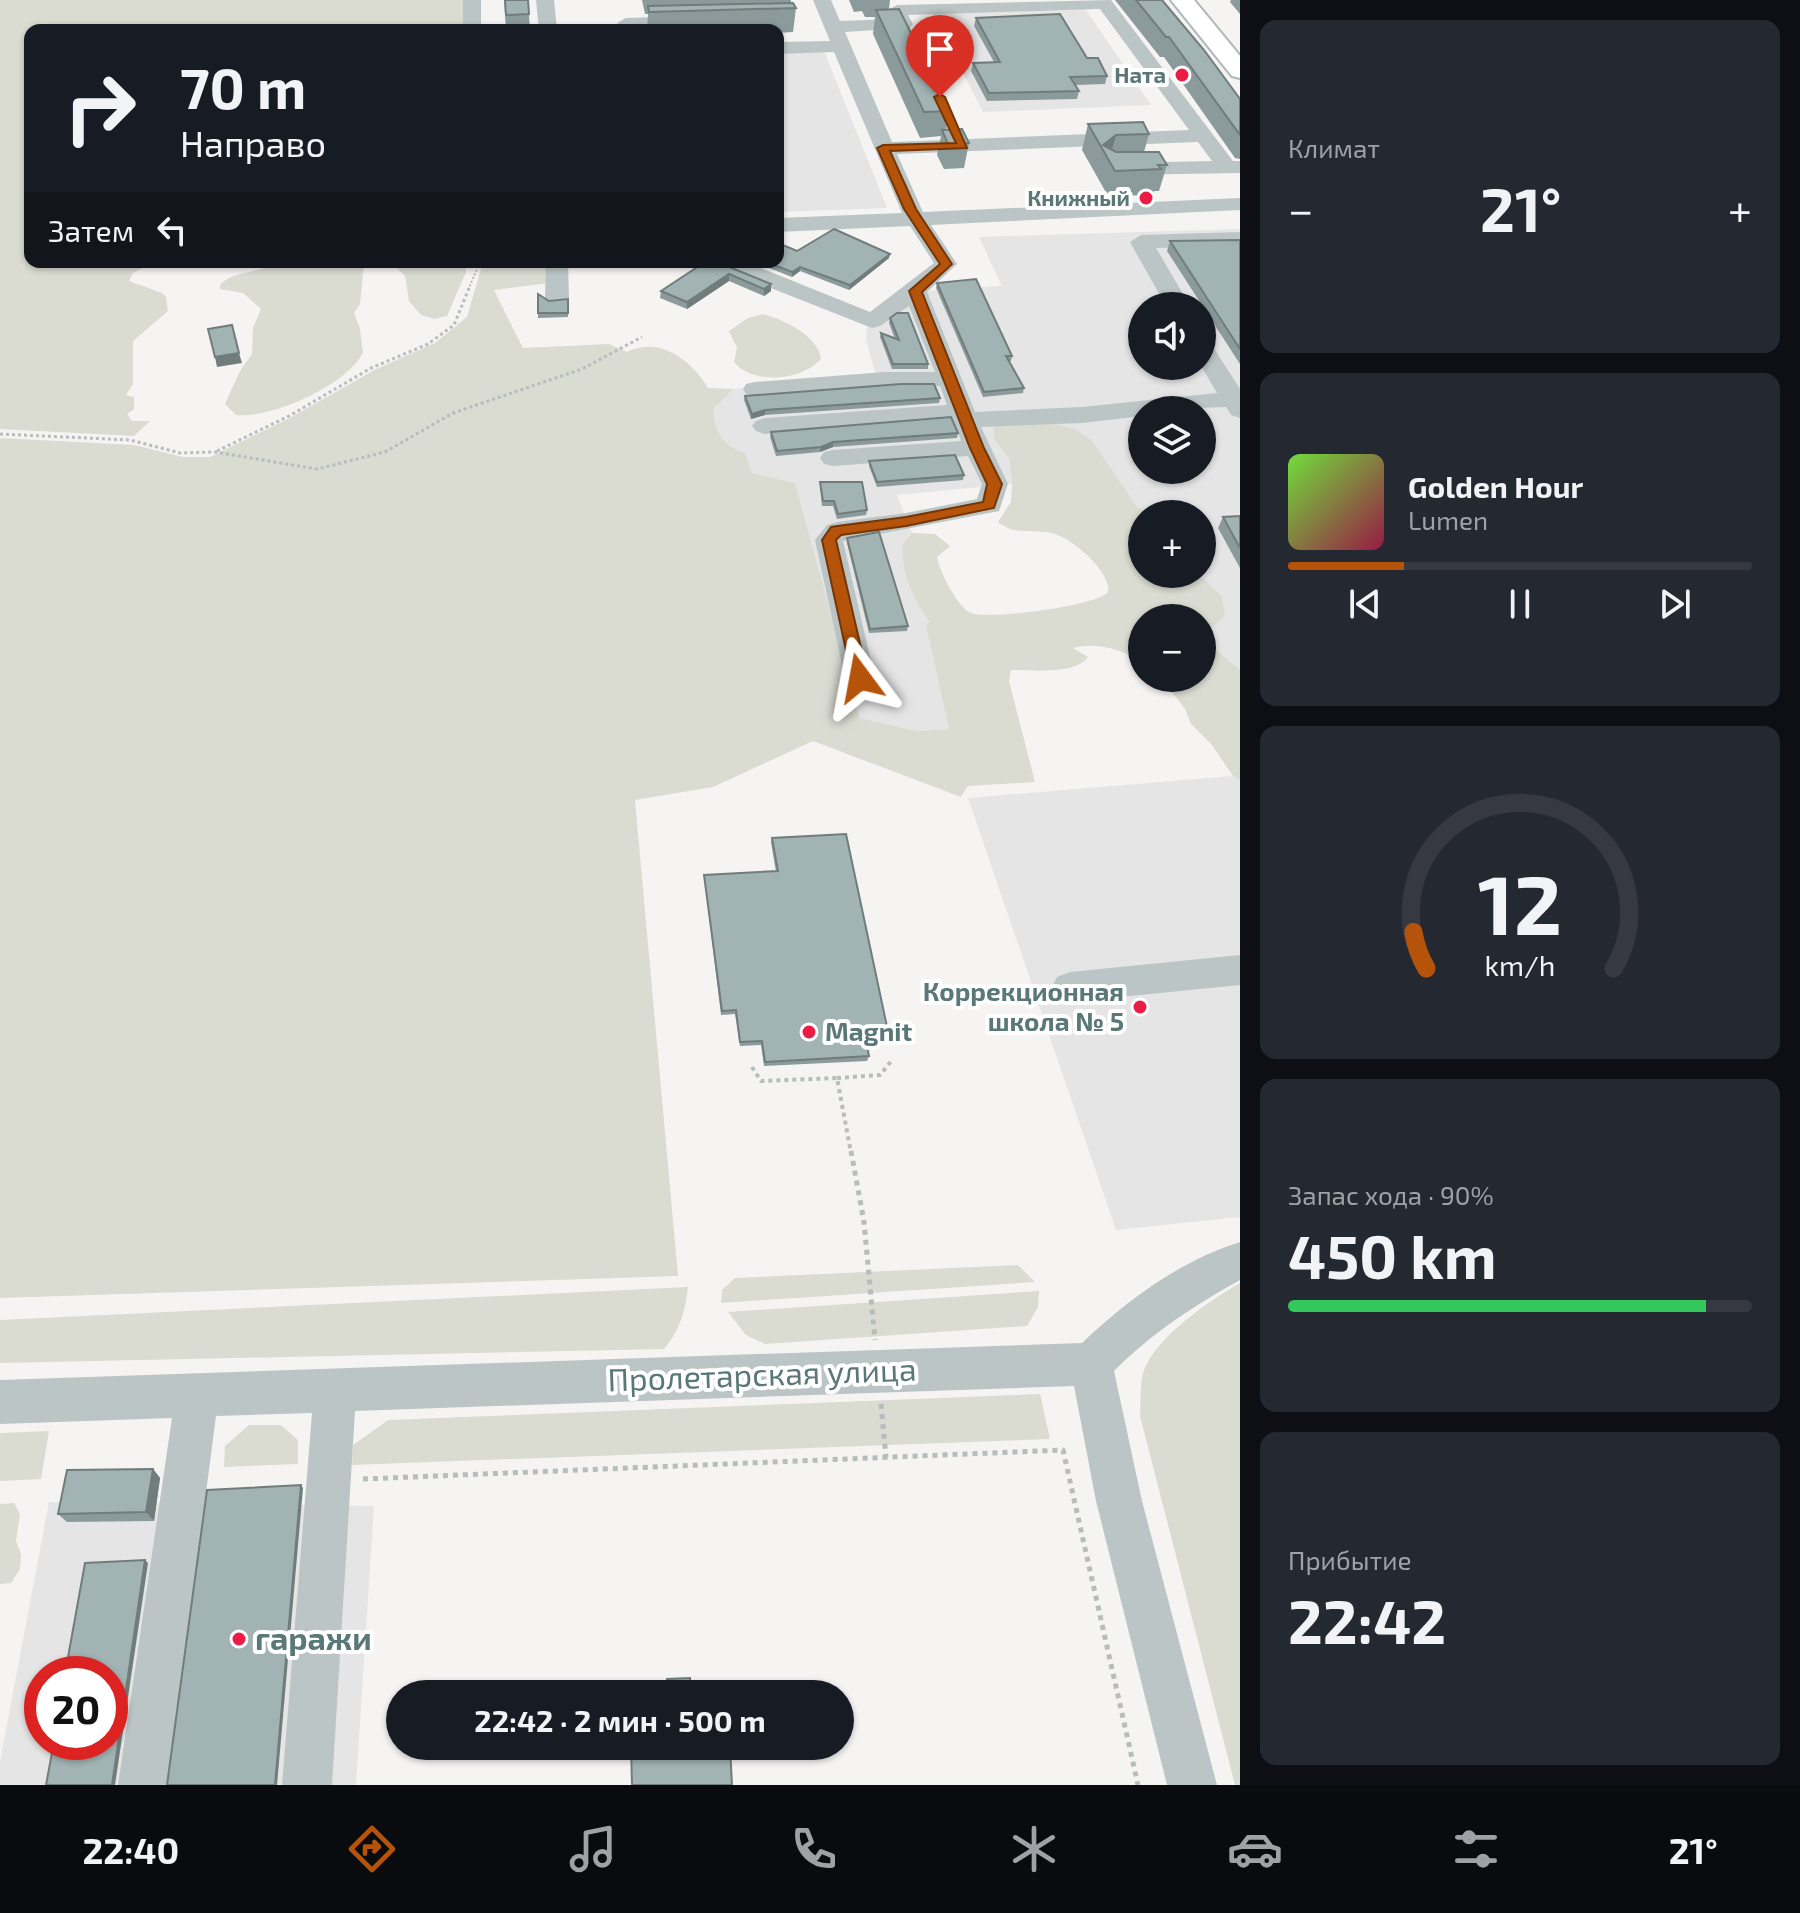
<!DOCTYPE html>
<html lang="ru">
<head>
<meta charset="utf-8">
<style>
  body { margin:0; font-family:"Exo 2",sans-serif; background:#242831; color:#f1f3f6; height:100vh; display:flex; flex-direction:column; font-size:30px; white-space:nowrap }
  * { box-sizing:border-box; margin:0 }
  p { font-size:26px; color:#9ea1a6 }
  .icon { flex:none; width:44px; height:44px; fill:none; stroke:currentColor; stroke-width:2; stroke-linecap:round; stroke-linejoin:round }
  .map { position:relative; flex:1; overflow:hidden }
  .side { display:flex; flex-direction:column; gap:20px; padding:20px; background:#0d0f14; width:560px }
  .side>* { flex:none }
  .top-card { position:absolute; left:24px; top:24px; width:760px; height:244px; border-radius:16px; box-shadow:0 2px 6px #0004; background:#171b24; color:#f1f3f6; overflow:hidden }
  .buttons { position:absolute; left:1128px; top:292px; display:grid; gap:16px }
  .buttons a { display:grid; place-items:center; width:88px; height:88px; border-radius:50%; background:#171b24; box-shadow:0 2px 6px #0004; font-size:40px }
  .speed { position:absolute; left:24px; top:1656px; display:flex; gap:16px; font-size:40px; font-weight:700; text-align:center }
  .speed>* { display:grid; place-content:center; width:104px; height:104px; border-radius:50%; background:#171b24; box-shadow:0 2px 6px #0004; line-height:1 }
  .speed .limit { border:12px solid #d22; background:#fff; color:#111 }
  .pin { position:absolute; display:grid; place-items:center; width:68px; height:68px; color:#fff; margin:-82px -34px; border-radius:50% 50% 50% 0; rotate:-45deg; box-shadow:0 0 8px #0007 }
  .pin .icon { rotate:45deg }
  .me { position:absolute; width:88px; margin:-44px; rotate:347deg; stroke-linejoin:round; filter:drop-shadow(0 0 6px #0008) }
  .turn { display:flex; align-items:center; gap:28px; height:168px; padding:0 24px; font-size:36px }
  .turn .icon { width:104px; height:104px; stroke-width:2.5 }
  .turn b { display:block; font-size:56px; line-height:68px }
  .then { display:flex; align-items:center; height:76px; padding:0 24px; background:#0003; gap:16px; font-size:30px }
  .big { font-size:60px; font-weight:700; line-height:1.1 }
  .side .card { flex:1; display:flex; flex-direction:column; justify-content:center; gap:12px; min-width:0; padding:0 28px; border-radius:16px; background:#242831 }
  .side .dial { align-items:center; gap:0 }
  .dial svg { height:208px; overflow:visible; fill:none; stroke:#363941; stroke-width:7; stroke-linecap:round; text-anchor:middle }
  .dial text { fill:#f1f3f6; stroke:none }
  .song { display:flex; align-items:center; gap:24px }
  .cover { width:96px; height:96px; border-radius:12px; background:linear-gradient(135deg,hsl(100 70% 55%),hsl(340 70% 35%)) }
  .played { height:8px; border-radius:4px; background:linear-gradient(90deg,#b45309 25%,#363941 25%) }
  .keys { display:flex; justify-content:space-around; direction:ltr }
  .heat { display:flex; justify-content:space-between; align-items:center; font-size:44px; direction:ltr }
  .charge { height:12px; border-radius:6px; background:linear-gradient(90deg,#34c759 90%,#363941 0) }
  .trip { position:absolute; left:386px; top:1680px; width:468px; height:80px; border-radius:40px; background:#171b24; box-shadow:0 2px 6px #0004; font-weight:700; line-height:80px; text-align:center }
  .menu { display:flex; height:128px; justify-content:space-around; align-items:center; background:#090b0e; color:#9ea1a6 }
  .menu .icon { width:56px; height:56px }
  .menu .on { color:#b45309 }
  .menu b { font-size:36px; color:#f1f3f6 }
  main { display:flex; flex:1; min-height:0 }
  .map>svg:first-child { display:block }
</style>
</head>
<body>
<main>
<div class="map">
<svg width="1240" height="1785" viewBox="0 0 1240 1785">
  <rect width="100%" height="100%" fill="#f6f4f2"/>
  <g fill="#e4e5e4" fill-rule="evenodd">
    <polygon points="1086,10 1151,105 983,112 933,14"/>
    <polygon points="824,51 887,208 778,212 778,52"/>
    <path d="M 1240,229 L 1240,670 L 1206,641 L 1206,633 L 1219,621 L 1221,597 L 1198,575 L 1202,574 L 1202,514 L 1145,513 L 1137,507 L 1095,448 L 1056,424 L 995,441 L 1009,458 L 1012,484 L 897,495 L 912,533 L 930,621 L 926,626 L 949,729 L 917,731 L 858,718 L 795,483 L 752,473 L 738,452 L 727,445 L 717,431 L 713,413 L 716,404 L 733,389 L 876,377 L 866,339 L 867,327 L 924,291 L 1002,286 L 979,237 ZM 1142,306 L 1202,306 L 1202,366 L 1142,366 ZM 1142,410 L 1202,410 L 1202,470 L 1142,470 Z"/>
    <polygon points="1233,776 1240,780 1240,1217 1116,1230 968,798"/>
    <path d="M 49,1502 L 374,1506 L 356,1785 L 0,1785 L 0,1762 ZM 42,1674 L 110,1674 L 110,1742 L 42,1742 Z"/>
  </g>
  <g fill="#dadbd1">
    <polygon points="0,0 464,0 465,30 30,30 30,262 154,262 133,273 129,281 162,293 166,297 168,311 133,341 133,384 126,395 134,397 134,409 127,414 132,421 150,421 134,436 0,429"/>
    <path d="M 276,262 L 367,262 L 364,265 L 360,304 L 354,313 L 360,329 L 363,353 C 347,385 271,419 236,415 L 225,404 L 240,371 L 252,354 L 253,328 L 261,309 L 243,293 L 220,289 L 220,285 C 234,269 259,275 276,262 Z"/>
    <polygon points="391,262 464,262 466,272 447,316 434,319 421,315 409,301 405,276"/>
    <path d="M 483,262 L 552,262 L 550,283 L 494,290 L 523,348 L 609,344 L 627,352 C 660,336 691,360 708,388 L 733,389 L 714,408 C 712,429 725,449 745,453 L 752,473 L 795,483 L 859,718 L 917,731 L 949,729 L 926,626 L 930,621 C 913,601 901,571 903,544 L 912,533 L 935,534 L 950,546 L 937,557 C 939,570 958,608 971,613 C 988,620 1097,606 1108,592 C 1112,572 1070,536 1051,533 C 1030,529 1016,536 998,522 L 1011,502 L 1012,484 L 1009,458 L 995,441 L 993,428 L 1004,421 L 1056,424 L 1075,429 L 1092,441 L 1137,507 L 1149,514 L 1142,514 L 1142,574 L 1198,574 L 1222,597 L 1225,616 L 1206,633 L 1206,641 L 1240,670 L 1240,780 L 1233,776 L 1212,745 L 1191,724 L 1185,709 L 1161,678 L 1202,678 L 1202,618 L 1142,618 L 1142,662 C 1120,649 1098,642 1073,648 L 1088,657 C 1076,675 1031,670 1011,670 L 1009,681 L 1035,782 L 968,786 L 961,797 L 813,741 L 713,787 L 635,800 L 678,1276 L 0,1298 L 0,438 L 134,445 L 183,457 L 210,457 L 288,419 L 376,369 L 435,343 L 467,317 Z"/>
    <path d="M 763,314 C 784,320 818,335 821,359 C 802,381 752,385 734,362 L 737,348 L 729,331 L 748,318 Z"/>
    <polygon points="1018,1265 1035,1282 721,1303 722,1290 735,1278"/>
    <path d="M 1240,1283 L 1240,1785 L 1235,1785 L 1140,1416 C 1141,1404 1140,1390 1142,1378 C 1149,1341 1209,1301 1240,1283 Z"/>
    <path d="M 688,1287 C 685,1312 680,1330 664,1349 L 0,1363 L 0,1320 Z"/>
    <polygon points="1039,1291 1038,1307 1027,1326 765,1344 746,1335 728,1312"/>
    <polygon points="1040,1394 1050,1439 352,1465 353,1445 388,1420"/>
    <polygon points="249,1425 281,1425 298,1440 298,1464 224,1467 225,1446"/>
    <polygon points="49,1431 41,1479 0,1481 0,1433"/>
    <polygon points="14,1503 20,1514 16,1541 21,1554 20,1569 11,1583 0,1584 0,1504"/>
  </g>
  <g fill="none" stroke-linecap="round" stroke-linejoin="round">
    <defs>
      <polygon id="major" points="1171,0 1194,0 1240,56 1240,78 1232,76"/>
    </defs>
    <use href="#major" stroke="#afb9ba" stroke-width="4"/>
    <polyline stroke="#b6bdbd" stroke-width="2" stroke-dasharray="2 2" stroke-linecap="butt" points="468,290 480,262"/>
    <g stroke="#b6bdbd" stroke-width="3" stroke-dasharray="3 3" stroke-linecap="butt">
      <polyline points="0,434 130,440 180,453 215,452 317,469 385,452 453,413 582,369 642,337"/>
      <polyline points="217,451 289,416 371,368 428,344 454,325 469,288"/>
    </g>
    <g stroke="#b6bdbd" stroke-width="4" stroke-dasharray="4 4" stroke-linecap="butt">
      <polyline points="752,1067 761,1081 837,1078 851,1153"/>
      <polyline points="837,1078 880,1075 893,1059"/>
    </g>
    <g stroke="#b6bdbd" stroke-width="5" stroke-dasharray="5 5" stroke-linecap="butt">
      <polyline points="851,1151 864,1222 875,1340"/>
      <polyline points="881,1404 886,1457"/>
      <polyline points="363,1479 1063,1450 1138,1785"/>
    </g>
    <g fill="#bcc5c5" fill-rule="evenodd">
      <rect x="463" y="0" width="18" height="30"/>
      <polygon points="536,0 554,0 557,30 539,30"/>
      <path d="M 813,0 L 831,0 L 840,21 L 893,19 L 888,10 L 897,5 L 1111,0 L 1233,161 L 1240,161 L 1240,173 L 1120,175 L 1110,169 L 1120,163 L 1212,161 L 1198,142 L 897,154 L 923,212 L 1240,198 L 1240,210 L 931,225 L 957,264 L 927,292 L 975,412 L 1082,407 L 1217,393 L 1201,366 L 1202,340 L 1210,342 L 1240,389 L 1240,418 L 1231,415 L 1226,407 L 1142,410 L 1142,416 L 1082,423 L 981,427 L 1008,484 L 999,511 L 843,541 L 875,678 L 871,685 L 860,688 L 849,685 L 845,678 L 815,540 L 827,525 L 837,522 L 906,513 L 977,499 L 982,484 L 968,456 L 833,466 L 824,464 L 820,458 L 824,452 L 833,450 L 961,441 L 953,419 L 765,434 L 756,431 L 752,426 L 756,421 L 765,418 L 947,405 L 940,386 L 885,386 L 755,396 L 746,394 L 743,389 L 746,384 L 755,382 L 885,372 L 935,372 L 909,306 L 880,326 L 872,328 L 718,267 L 715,262 L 746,262 L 870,312 L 934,263 L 910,226 L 778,232 L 778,218 L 902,213 L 834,52 L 778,54 L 778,42 L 830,41 ZM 1100,9 L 1189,130 L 892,142 L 845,32 L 910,28 L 913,24 L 908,15 Z"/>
      <polygon points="692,16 698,17 701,21 698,25 626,28 617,23 626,18"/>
      <polygon points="1240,232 1240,246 1156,248 1190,306 1166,306 1130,242 1141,235"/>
      <polygon points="546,262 568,262 569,298 565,303 549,303 545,298"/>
      <polygon points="1240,955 1240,985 1070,1002 1057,997 1052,987 1057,977 1070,972"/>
      <path d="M 1240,1242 L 1240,1280 C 1192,1307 1153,1332 1114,1371 L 1142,1501 L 1217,1785 L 1167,1785 L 1096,1501 L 1074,1386 L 355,1411 L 332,1785 L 282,1785 L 312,1413 L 216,1416 L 168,1785 L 118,1785 L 172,1418 L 0,1424 L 0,1380 L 1082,1343 C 1127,1300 1180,1261 1240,1242 Z"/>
    </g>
    <use href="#major" fill="#fff" fill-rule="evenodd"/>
  </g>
  <g fill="#8b9a9a">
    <polygon points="504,0 528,0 530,30 506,30"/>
    <polygon points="642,0 791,0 791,3 796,8 793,32 778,33 778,30 647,30 648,14 645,14"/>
    <polygon points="849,0 890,0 889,9 950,111 946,130 969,143 964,168 944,169 937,155 941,136 920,138 873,34 875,17 865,17 862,11 854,12"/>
    <polygon points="1115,0 1162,0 1240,99 1240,159 1235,158 1164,57 1160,57"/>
    <polygon points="1231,0 1240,0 1240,14 1230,2"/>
    <polygon points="976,18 1087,58 1107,76 1105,84 1075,85 1079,91 1077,99 987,101 971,71 973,63 994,62 974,26"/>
    <polygon points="1088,124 1149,134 1144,152 1167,165 1159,191 1154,191 1153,195 1108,196 1082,150"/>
    <polygon points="1240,240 1240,364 1167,251 1170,241"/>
    <polygon points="797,251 889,258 849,290 800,271 792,277 754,262 778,262"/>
    <polygon points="650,262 681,262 681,267 651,268"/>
    <polygon points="705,262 771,291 764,296 729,281 687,309 660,298 661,291"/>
    <polygon points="937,283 1012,356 1011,361 1009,361 1024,388 1023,393 983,397 936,288"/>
    <polygon points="538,294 549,301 568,299 568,317 538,318"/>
    <polygon points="890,318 928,364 928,369 892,369 880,337 881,333 895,339 889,323"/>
    <polygon points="745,396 940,398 939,403 765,415 751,419 744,400"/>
    <polygon points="771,432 958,433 957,438 833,447 820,452 776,456 770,437"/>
    <polygon points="869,461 964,475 963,480 877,487 869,466"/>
    <polygon points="820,482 867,510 866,515 837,519 833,506 822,506 820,487"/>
    <polygon points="1240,516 1240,568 1218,528 1223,517"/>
    <polygon points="847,538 908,626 907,631 869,633 847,543"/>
    <polygon points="772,838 889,1036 887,1040 865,1041 869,1056 867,1061 764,1066 761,1045 740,1046 735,1014 721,1015 704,875 776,872 771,842"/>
    <polygon points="153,1469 160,1478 154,1521 67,1522 58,1514"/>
  </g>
  <g fill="#717d7d">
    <polygon points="1116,135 1109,160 1103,145"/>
    <polygon points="890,254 889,258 849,290 850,285"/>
    <polygon points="800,267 800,271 792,277 792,272"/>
    <polygon points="729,274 729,281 687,309 687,302"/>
    <polygon points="771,284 771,291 764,296 764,289"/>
    <polygon points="239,353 242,363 217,367 215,357"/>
    <polygon points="765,410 765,415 751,419 752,414"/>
    <polygon points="833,442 833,447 820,452 821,447"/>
    <polygon points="153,1469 160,1478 154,1521 146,1512"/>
    <polygon points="301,1485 303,1488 277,1785 275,1785"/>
    <polygon points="145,1560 148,1563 115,1785 112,1785"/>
  </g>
  <g fill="#a2b3b3" stroke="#717d7d" stroke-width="2">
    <polygon points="505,0 528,0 529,14 506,15"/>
    <polygon points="1136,0 1162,0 1204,50 1240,99 1240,135 1169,37 1166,37"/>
    <polygon points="793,3 796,8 649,12 648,6"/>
    <polygon points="899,9 950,111 924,112 876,10"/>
    <polygon points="1060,14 1087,58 1098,58 1107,76 1070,77 1079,91 989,93 973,63 1000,62 976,18"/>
    <polygon points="1143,122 1149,134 1116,135 1103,145 1116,152 1159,152 1167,165 1158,165 1161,169 1115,171 1088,124"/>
    <polygon points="962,129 969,143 948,144 942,130"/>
    <polygon points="834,229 890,254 850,285 800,267 792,272 766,262 778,262 778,243 797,251"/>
    <polygon points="1240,240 1240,349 1170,241"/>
    <polygon points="705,262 717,262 771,284 764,289 729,274 687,302 661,291"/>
    <polygon points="976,279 1012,356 1006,356 1024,388 984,392 937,283"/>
    <polygon points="538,294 549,301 568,299 568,313 538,313"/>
    <polygon points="897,313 908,313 928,364 893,364 881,333 899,340 890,318"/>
    <polygon points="232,325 239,353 215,357 208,329"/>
    <polygon points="901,384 934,384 940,398 765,410 752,414 745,396"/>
    <polygon points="951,417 958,433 833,442 821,447 777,451 771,432"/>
    <polygon points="955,455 964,475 877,482 869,461"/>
    <polygon points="820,482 862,482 867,510 838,514 834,501 823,501"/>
    <polygon points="1240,516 1240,548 1223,517"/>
    <polygon points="879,532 908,626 870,629 847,538"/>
    <polygon points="846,834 889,1036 865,1037 869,1056 765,1062 762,1041 740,1042 736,1010 722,1011 704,875 778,871 772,838"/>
    <polygon points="153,1469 146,1512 58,1514 67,1470"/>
    <polygon points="301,1485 275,1785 167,1785 207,1490"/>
    <polygon points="145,1560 112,1785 46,1785 54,1742 110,1742 110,1674 65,1674 85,1563"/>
    <polygon points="690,1678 691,1694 668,1694 667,1679"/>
    <polygon points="631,1746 730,1746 732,1785 632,1785"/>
  </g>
  <polygon fill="#b45309" stroke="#753606" stroke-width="2" points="940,94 945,97 967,148 890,151 916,209 952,264 922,292 984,448 1002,484 994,508 906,526 841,535 836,540 868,678 860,684 852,678 822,540 831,527 837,526 906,517 983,502 987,484 970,448 909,291 940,264 904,209 877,148 883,145 956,143 934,97"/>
  <g fill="#ec1c46" stroke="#fff" stroke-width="3">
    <circle cx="1182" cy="75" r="8"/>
    <circle cx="1146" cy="198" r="8"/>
    <circle cx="1140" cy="1007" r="8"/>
    <circle cx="809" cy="1032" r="8"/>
    <circle cx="239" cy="1639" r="8"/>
  </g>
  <g text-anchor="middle" stroke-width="8" stroke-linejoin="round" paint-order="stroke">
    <g font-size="22" font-weight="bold" fill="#5b7879" stroke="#fff" text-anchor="end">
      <text x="1166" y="83">Ната</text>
      <text x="1130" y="206">Книжный</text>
    </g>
    <g font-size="26" font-weight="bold" fill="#5b7879" stroke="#fff" text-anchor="end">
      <text x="1124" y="1001">Коррекционная<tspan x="1124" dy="30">школа № 5</tspan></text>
      <text x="825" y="1041" text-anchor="start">Magnit</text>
    </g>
    <g font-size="32" fill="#5b7879" stroke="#fff">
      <text transform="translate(762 1375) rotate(-2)" y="11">Пролетарская улица</text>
    </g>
    <g font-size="32" font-weight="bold" fill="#5b7879" stroke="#fff" text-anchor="start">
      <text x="255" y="1650">гаражи</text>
    </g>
  </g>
</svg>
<div class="buttons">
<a><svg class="icon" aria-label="sound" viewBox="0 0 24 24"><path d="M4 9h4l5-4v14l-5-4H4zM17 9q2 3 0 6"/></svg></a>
<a><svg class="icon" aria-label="layers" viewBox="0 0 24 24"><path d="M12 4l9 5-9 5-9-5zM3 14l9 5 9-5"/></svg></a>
<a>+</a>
<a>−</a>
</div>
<div class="speed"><div class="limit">20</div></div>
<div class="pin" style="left:940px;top:97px;background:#d93025"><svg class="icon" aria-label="arrive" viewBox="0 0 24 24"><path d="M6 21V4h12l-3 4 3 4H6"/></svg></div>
<svg class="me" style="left:860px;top:678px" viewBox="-20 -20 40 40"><path d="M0-17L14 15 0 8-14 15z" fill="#b45309" stroke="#fff" stroke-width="4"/></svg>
<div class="trip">22:42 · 2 мин · 500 m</div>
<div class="top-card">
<div class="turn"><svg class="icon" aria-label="right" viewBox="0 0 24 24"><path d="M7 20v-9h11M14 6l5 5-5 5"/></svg><div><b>70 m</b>Направо</div></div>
<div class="then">Затем<svg class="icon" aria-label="left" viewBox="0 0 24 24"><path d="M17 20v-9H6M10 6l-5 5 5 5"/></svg></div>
</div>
</div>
<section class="side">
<div class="card"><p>Климат</p>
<div class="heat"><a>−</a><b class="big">21°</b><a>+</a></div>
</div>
<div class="card">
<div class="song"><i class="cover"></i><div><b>Golden Hour</b><p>Lumen</p></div></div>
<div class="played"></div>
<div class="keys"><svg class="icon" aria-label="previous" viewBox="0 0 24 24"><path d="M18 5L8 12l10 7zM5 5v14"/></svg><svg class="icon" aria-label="pause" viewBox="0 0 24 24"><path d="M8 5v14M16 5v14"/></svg><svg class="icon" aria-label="next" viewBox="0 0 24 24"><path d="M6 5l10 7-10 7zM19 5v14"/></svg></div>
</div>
<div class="card dial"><svg viewBox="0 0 100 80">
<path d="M14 69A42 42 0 1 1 86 69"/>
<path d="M14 69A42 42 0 0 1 9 55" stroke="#b45309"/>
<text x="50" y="56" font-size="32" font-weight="700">12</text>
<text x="50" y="72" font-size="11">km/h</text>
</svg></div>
<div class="card"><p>Запас хода · 90%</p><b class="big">450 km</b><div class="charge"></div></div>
<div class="card"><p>Прибытие</p><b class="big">22:42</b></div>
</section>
</main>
<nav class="menu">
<b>22:40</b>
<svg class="icon on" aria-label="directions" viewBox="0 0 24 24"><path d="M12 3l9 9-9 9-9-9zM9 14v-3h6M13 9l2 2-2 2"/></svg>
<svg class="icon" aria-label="music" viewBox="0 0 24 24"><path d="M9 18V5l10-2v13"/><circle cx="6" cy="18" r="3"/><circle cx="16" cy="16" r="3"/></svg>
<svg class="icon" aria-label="phone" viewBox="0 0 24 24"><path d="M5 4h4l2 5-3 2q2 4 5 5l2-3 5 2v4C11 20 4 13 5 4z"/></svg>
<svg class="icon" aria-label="climate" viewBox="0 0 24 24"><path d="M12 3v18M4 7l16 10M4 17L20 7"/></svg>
<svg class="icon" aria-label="car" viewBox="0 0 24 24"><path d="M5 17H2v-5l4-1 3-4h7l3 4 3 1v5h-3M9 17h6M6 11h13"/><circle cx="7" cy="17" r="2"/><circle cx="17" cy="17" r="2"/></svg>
<svg class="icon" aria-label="filters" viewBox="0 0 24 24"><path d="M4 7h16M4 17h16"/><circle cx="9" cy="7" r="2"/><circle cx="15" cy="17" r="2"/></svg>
<b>21°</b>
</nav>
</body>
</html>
